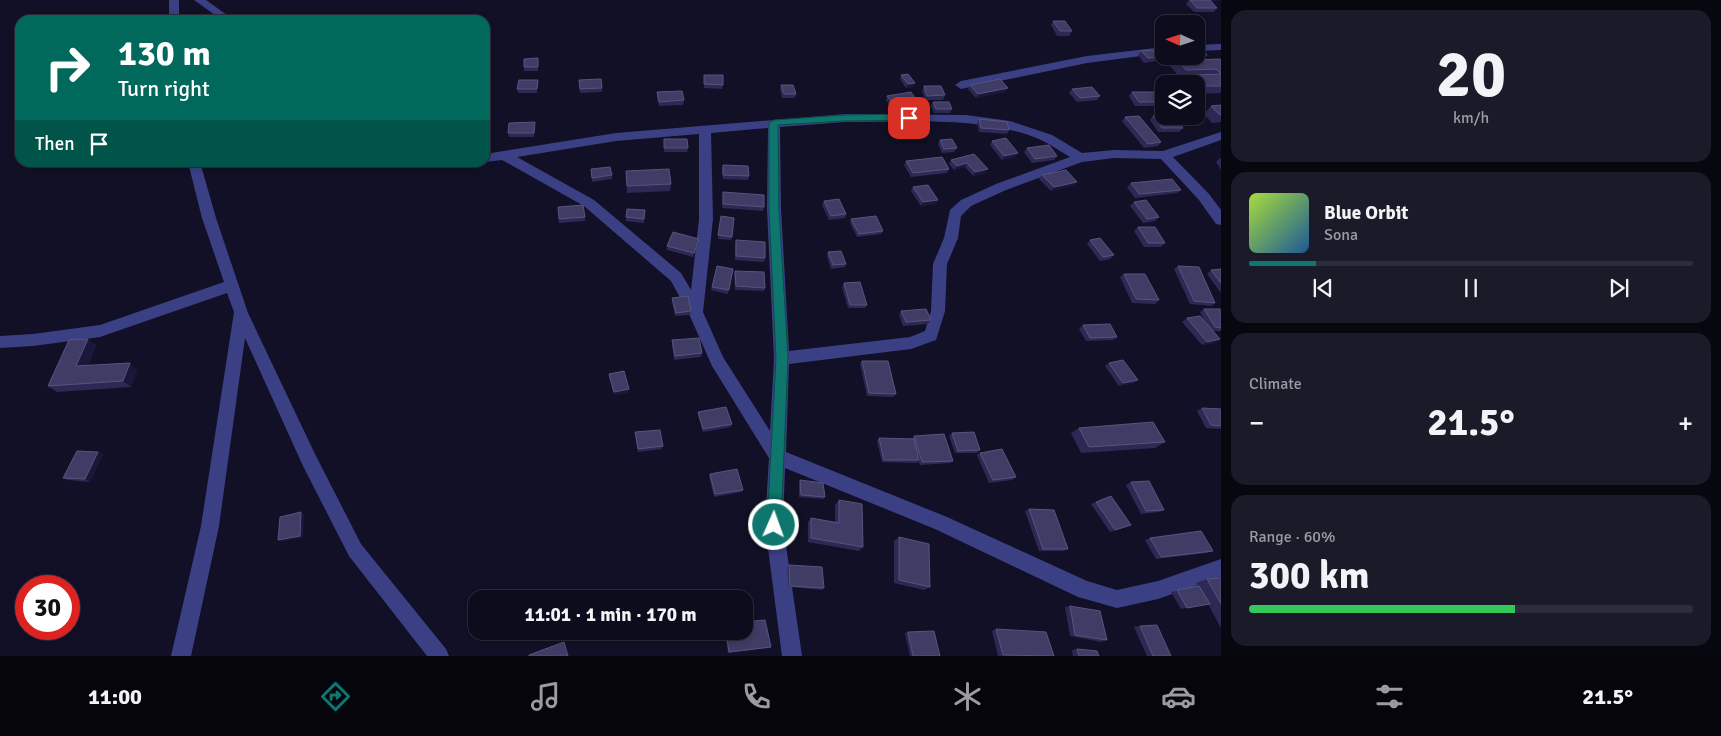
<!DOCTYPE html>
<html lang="en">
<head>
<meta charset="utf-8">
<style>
  body { margin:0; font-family:Signika,sans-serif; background:#1b1a29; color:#f1f3f6; height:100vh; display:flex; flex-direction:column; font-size:19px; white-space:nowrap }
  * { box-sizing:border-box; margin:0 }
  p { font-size:16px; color:#9a9ba3 }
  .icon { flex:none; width:28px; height:28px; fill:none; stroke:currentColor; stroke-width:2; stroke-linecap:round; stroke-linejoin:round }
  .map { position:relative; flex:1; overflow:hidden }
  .side { display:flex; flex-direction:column; gap:10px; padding:10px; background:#07070f; width:500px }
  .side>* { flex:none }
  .top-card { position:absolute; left:15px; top:15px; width:475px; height:152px; border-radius:15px; box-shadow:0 2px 8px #0003,0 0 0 1px #2d2c3b; background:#00695c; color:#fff; overflow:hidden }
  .needle { width:32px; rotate:273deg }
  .tools { position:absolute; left:1155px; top:15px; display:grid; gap:10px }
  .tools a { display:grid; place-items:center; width:50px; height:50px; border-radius:10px; background:#0d0c1c; box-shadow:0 2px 8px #0003,0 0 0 1px #2d2c3b; font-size:25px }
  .speed { position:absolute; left:15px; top:575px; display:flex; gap:10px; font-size:25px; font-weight:700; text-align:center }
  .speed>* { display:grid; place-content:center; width:65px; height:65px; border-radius:50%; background:#0d0c1c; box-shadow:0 2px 8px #0003,0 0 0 1px #2d2c3b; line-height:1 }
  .speed .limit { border:8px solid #d22; background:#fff; color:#111 }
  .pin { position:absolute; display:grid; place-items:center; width:42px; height:42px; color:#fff; margin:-21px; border-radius:10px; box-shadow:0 2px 8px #0006 }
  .me { position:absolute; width:55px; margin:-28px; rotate:2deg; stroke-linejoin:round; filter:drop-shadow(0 0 4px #0008) }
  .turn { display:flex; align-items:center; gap:18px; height:105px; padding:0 20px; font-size:22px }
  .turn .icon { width:65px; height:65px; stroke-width:2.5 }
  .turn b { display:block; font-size:35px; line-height:42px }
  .then { display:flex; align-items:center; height:48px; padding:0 20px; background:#0003; gap:10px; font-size:19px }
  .big { font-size:38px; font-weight:800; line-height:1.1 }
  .side .card { flex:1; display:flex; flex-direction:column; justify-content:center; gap:8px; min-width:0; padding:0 18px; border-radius:15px; background:#1b1a29 }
  .side .dial { align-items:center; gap:0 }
  .dial b { font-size:65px; line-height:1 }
  .song { display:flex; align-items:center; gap:15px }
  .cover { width:60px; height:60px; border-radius:8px; background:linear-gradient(135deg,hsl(80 70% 55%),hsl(210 70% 35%)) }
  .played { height:5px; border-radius:2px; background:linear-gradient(90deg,#0f766e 15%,#2d2c3b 15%) }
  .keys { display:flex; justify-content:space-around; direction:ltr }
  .heat { display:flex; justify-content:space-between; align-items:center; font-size:28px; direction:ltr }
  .charge { height:8px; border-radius:4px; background:linear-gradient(90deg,#34c759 60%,#2d2c3b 0) }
  .trip { position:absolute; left:468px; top:590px; width:285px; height:50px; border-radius:15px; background:#0d0c1c; box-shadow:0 2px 8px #0003,0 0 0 1px #2d2c3b; font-weight:800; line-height:50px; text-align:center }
  .menu { display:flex; height:80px; justify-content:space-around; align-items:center; background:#05050b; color:#9a9ba3 }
  .menu .icon { width:35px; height:35px }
  .menu .selected { color:#0f766e }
  .menu b { font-size:22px; color:#f1f3f6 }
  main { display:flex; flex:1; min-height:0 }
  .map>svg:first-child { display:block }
</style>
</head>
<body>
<main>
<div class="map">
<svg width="1221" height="656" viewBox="0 0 1221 656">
  <rect width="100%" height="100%" fill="#111026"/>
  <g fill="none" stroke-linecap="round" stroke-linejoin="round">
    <g fill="#3b4085" fill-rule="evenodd">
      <rect x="169" y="0" width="10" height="20"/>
      <polygon points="194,0 206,0 234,20 222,20"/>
      <polygon points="1221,44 1221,50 1196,51 1196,45"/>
      <polygon points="1164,47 1164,53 1087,63 961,89 955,85 961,81 1087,56"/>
      <path d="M 845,114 L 966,115 L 1010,121 L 1052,135 L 1082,153 L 1114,150 L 1163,151 L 1221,132 L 1221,140 L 1173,157 L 1209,194 L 1221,210 L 1221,225 L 1216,224 L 1199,200 L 1161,159 L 1114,158 L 1082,162 L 1006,190 L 971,206 L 961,216 L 958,238 L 947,264 L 945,311 L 936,340 L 911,349 L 789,364 L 786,452 L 947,517 L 1087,581 L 1117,590 L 1158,581 L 1221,559 L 1221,577 L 1158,599 L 1117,608 L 1078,597 L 935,529 L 785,468 L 783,525 L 802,656 L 782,656 L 765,525 L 769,458 L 712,366 L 689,314 L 671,281 L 584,206 L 502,160 L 485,162 L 485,154 L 616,133 ZM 845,122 C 906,122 987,115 1043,141 C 1052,145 1061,152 1070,157 L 996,184 L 961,200 L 950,210 L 944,238 L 933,264 L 931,311 L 925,331 L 910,337 L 789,351 L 781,209 L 780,127 ZM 768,128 L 767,209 L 774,358 L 770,431 L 723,357 L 703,312 L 713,219 L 711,133 ZM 699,134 L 699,219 L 691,290 L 681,273 L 594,200 L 517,157 L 616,141 Z"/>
      <polygon points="188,162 200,162 216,218 248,313 315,454 361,544 446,649 449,656 427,656 349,556 303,466 245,338 219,526 191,656 171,656 201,526 234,312 227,293 100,337 33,346 0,348 0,336 33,334 100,325 224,282 202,218"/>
    </g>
  </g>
  <g fill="#2d2954">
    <polygon points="1189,0 1212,2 1217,8 1214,12 1194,12 1186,4"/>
    <polygon points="1053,21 1072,31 1069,36 1057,36 1051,25"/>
    <polygon points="1164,47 1164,56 1196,56 1196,47 1207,55 1204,59 1192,59 1193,60 1221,61 1221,93 1199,94 1196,91 1196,84 1190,84 1190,83 1194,78 1180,78 1159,53"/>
    <polygon points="1141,51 1159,57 1156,61 1144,63 1138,55"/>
    <polygon points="538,58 538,71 524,71 524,67"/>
    <polygon points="704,75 723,85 722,89 704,88"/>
    <polygon points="901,75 913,87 906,88 900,79"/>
    <polygon points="538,80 537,93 518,93 517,89"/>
    <polygon points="579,80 602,88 602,92 580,93"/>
    <polygon points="781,85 796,94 795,98 782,98 780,89"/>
    <polygon points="970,85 1008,88 1005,92 976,98 968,89"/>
    <polygon points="924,86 945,95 943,100 925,100 922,91"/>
    <polygon points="1072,89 1100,96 1097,100 1077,102 1069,93"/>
    <polygon points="657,92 684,100 683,105 659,106 657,97"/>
    <polygon points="1132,92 1164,100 1164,105 1162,106 1135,106 1129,96"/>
    <polygon points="887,96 916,99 914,103 891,107 886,100"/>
    <polygon points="933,102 952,109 950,113 934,113 931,106"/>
    <polygon points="1221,105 1221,122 1212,123 1204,114 1211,106"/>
    <polygon points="1153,116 1183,128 1179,132 1158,132 1150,120"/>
    <polygon points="1125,117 1161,142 1158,146 1144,148 1122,121"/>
    <polygon points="979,119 1009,130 1007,134 979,132 977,123"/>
    <polygon points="535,126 534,137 509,137 508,133"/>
    <polygon points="664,139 688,148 687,152 664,152"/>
    <polygon points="940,140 957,148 954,152 942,153 938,144"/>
    <polygon points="992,141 1016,157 1002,160 990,145"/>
    <polygon points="1027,148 1057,156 1054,160 1032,163 1024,152"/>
    <polygon points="974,154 985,173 973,176 965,167 954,170 949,164 951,160"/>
    <polygon points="1220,158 1221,158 1221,170 1216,162"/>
    <polygon points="906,161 949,169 947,173 911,177 904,165"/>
    <polygon points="723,165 749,176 748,180 723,179 722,169"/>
    <polygon points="591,169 612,175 612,179 592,182"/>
    <polygon points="626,171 671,184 670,191 627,193"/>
    <polygon points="1042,175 1074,185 1051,191 1039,179"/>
    <polygon points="1131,183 1181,190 1177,193 1135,198 1127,187"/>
    <polygon points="913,187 936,204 921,206 911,191"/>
    <polygon points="723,192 764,207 763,211 722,208"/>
    <polygon points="824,201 846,214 845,218 829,220 822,205"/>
    <polygon points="1134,202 1159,217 1155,221 1143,223 1130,206"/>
    <polygon points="558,207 585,217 585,221 559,223"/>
    <polygon points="645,210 644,223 626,221 626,217"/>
    <polygon points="851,219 883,231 881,234 857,237 850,223"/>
    <polygon points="720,220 732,237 731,240 718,239"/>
    <polygon points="1138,227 1165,243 1161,247 1144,247 1134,231"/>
    <polygon points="736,240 765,258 764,262 735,260 735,244"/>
    <polygon points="1090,240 1114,255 1110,259 1100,261 1087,244"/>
    <polygon points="699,242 693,257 667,250 667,246"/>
    <polygon points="828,252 846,264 845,267 831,269 827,256"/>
    <polygon points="717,266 733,269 728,294 711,290"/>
    <polygon points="1178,266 1215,303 1211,306 1190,304 1174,269"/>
    <polygon points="1221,269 1221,293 1207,274 1211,270"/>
    <polygon points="735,271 765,288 764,291 735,290 734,274"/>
    <polygon points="1124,274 1159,300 1155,304 1132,303 1120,277"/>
    <polygon points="844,283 867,305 865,308 848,308 842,287"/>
    <polygon points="672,298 691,311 690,315 675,316 672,302"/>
    <polygon points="1204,309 1221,311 1221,331 1213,331 1220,339 1215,343 1202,345 1182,322 1187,318 1205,322 1200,312"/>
    <polygon points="901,311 931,320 928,324 903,326 899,315"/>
    <polygon points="1083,325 1117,337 1113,340 1086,341 1079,329"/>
    <polygon points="672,340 702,353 701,357 674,360 672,344"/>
    <polygon points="96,345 88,366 137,370 131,387 57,392 48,386"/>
    <polygon points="862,361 896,394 893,397 867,396 860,364"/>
    <polygon points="1109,363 1138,380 1134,383 1119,386 1105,366"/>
    <polygon points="609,374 629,392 614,395 609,377"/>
    <polygon points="1202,408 1221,409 1221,429 1206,428 1197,411"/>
    <polygon points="698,412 732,424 731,427 703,432 698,415"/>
    <polygon points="1079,428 1165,442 1155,448 1081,453 1071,433"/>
    <polygon points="635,432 663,446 662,449 638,452"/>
    <polygon points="952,433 980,450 977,453 955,453 949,436"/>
    <polygon points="914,436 953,461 950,463 920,465 918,461 917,463 882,462 877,441 879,438 912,439"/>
    <polygon points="98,452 103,454 90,482 68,480 63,478"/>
    <polygon points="980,453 1016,477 1012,480 989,483 977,455"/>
    <polygon points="710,474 743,490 741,492 714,497 709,476"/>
    <polygon points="800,480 825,497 823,499 799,497 799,483"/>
    <polygon points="1131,482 1164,510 1159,512 1141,514 1126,485"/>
    <polygon points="839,500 863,547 859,551 808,542 808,522 811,518 835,522 835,505"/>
    <polygon points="1096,502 1131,525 1110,532 1091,504"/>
    <polygon points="1029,509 1068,549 1063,551 1039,551 1025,511"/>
    <polygon points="899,537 930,587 924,590 894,583 894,541"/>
    <polygon points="1150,538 1213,551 1207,553 1156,559 1145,540"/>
    <polygon points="789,565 824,588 822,590 789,587 787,567"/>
    <polygon points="1221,578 1221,628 1208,604 1181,609 1171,592 1198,586 1196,583 1207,579"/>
    <polygon points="1070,606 1107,640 1101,642 1070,636 1065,607"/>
    <polygon points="1140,626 1171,656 1147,656 1134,627"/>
    <polygon points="996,629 1054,656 998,656 992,631"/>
    <polygon points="725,631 744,631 771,647 769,648 728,653"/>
    <polygon points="908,632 940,656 910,656 905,633"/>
    <polygon points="1077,649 1099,656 1073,656 1072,650"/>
  </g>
  <g fill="#1a173a">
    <polygon points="1208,0 1221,0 1205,3"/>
    <polygon points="915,83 913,87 906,88 908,84"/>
    <polygon points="1008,88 1005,92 976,98 978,94"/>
    <polygon points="916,99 914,103 891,107 893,103"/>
    <polygon points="1018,153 1016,157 1002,160 1004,156"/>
    <polygon points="967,163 965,167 954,170 957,166"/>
    <polygon points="988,169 985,173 973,176 975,172"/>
    <polygon points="1077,182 1074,185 1051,191 1054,187"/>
    <polygon points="938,200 936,204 921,206 923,202"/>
    <polygon points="88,339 96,345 85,373 76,366"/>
    <polygon points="1220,339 1215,343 1202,345 1207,342"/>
    <polygon points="130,363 137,370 131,387 123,381"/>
    <polygon points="1138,380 1134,383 1119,386 1123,383"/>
    <polygon points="629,389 629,392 614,395 614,392"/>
    <polygon points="98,452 103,454 90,482 85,479"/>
    <polygon points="301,512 304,515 303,538 281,542 278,540"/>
  </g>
  <g fill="#3f3c66" stroke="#57547e">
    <polygon points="1190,0 1210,0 1217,8 1197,8"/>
    <polygon points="1053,21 1065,21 1072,31 1060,31"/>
    <polygon points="1200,46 1207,55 1196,55 1196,47"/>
    <polygon points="1152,50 1159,57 1148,58 1141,51"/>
    <polygon points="1174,56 1189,56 1193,60 1220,59 1221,61 1221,86 1206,86 1196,75 1221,74 1216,69 1186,70"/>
    <polygon points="538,58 538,67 524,67 524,59"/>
    <polygon points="908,74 915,83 908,84 901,75"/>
    <polygon points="704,75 723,75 723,85 704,84"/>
    <polygon points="601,79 602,88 580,89 579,80"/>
    <polygon points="1000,79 1008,88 978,94 970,85"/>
    <polygon points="519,80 538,80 537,89 517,89"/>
    <polygon points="781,85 793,85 796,94 784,94"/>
    <polygon points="924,86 941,86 945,95 927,96"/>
    <polygon points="1092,87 1100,96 1080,98 1072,89"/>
    <polygon points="682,91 684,100 659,102 657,92"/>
    <polygon points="911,92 916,99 893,103 887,96"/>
    <polygon points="1132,92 1158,92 1164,100 1164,102 1139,102"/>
    <polygon points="933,102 949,102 952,109 936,109"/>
    <polygon points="1221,105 1221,115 1220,115 1211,106"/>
    <polygon points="1139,116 1161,142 1148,144 1125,117"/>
    <polygon points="1153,116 1174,116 1183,128 1162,128"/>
    <polygon points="979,119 1007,122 1009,130 981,128"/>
    <polygon points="535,122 534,133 508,133 509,123"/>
    <polygon points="1006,138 1018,153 1004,156 992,141"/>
    <polygon points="664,139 687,139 688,148 664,148"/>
    <polygon points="952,139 957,148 944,149 940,140"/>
    <polygon points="1049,145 1057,156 1035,159 1027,148"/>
    <polygon points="974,154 988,169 975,172 967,163 957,166 951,160"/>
    <polygon points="942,157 949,169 913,173 906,161"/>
    <polygon points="723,165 748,166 749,176 723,175"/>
    <polygon points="610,167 612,175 592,178 591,169"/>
    <polygon points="669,169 671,184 627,186 626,171"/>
    <polygon points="1066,170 1077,182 1054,187 1042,175"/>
    <polygon points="1172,179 1181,190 1139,194 1131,183"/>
    <polygon points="928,185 938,200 923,202 913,187"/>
    <polygon points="723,192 764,195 764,207 723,204"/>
    <polygon points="839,199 846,214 831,216 824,201"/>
    <polygon points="1146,200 1159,217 1147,219 1134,202"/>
    <polygon points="583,205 585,217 559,219 558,207"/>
    <polygon points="627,209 645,210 644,219 626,217"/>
    <polygon points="721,216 734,218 732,237 718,235"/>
    <polygon points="876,216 883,231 859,234 851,219"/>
    <polygon points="1138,227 1155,227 1165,243 1148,243"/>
    <polygon points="673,232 699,239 694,253 667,246"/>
    <polygon points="1100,238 1114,255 1103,257 1090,240"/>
    <polygon points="736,240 765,242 765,258 736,256"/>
    <polygon points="841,251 846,264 833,265 828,252"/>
    <polygon points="717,266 733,269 729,290 712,287"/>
    <polygon points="1178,266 1199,267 1215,303 1194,301"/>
    <polygon points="1221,269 1221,283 1211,270"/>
    <polygon points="735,271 764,272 765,288 736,286"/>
    <polygon points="1124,274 1145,274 1159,300 1136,299"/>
    <polygon points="860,282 867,305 850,305 844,283"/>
    <polygon points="688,296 691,311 676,313 672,298"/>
    <polygon points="926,309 931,320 906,322 901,311"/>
    <polygon points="1204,309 1220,309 1221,311 1221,328 1215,327"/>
    <polygon points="1200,316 1220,339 1207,342 1187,318"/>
    <polygon points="1110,324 1117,337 1090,338 1083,325"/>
    <polygon points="699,338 702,353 675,356 672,340"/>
    <polygon points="88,339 76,366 130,363 123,381 48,386 69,340"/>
    <polygon points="1123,360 1138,380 1123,383 1109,363"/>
    <polygon points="862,361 888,361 896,394 869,393"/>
    <polygon points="624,371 629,389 614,392 609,374"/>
    <polygon points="726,407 732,424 703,429 698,412"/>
    <polygon points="1202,408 1221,409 1221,426 1211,425"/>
    <polygon points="1153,422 1165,442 1089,447 1079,428"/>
    <polygon points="660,430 663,446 638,449 635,432"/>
    <polygon points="974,432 980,450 958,451 952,433"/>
    <polygon points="944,434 953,461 922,462 914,436"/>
    <polygon points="879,438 914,439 919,460 884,460"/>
    <polygon points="1002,449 1016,477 993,480 980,453"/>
    <polygon points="77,451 98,452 85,479 63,478"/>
    <polygon points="737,469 743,490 715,494 710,474"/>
    <polygon points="800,480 823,483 825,497 801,495"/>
    <polygon points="1149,481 1164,510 1146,511 1131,482"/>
    <polygon points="1111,496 1131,525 1115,530 1096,502"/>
    <polygon points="839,500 862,504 863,547 811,538 811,518 839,523"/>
    <polygon points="1029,509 1054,510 1068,549 1043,549"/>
    <polygon points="301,512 300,536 278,540 280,517"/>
    <polygon points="1201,531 1213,551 1161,557 1150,538"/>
    <polygon points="899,537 929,544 930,587 899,580"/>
    <polygon points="789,565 822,567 824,588 790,586"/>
    <polygon points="1221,578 1221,604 1207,579"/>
    <polygon points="1199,586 1210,604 1187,608 1177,590"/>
    <polygon points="1070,606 1100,611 1107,640 1075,635"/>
    <polygon points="765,620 771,647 729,652 726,631 744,631 744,622"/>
    <polygon points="1157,625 1171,656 1153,656 1140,626"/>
    <polygon points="996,629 1046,632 1054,656 1003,655"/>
    <polygon points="934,631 940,656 913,656 908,632"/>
    <polygon points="564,642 568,656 529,656 529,655"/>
    <polygon points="1077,649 1097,651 1099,656 1079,656"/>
  </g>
  <polygon fill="#0f766e" stroke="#0a4d48" points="909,114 912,115 912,120 845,121 778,125 779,210 788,358 781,525 779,530 774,532 769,530 767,525 776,358 769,210 769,123 774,120 845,115"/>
</svg>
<div class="tools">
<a><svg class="needle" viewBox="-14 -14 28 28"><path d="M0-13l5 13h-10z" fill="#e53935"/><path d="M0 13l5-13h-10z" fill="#9a9ba3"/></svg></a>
<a><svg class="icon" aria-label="layers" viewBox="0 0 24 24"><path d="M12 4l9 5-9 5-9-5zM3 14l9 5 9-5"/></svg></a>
</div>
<div class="speed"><div class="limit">30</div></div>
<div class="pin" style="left:909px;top:118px;background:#d93025"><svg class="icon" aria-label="arrive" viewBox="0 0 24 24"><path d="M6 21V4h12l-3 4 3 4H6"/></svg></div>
<svg class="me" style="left:774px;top:525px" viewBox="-20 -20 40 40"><circle r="17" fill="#0f766e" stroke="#fff" stroke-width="3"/><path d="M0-11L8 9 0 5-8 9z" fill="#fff"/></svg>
<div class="trip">11:01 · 1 min · 170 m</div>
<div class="top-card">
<div class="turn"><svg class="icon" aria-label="right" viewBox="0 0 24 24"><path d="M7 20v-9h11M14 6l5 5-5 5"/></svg><div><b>130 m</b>Turn right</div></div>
<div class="then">Then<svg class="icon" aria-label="arrive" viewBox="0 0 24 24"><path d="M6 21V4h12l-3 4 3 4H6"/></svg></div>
</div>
</div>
<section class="side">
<div class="card dial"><b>20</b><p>km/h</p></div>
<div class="card">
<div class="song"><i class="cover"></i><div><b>Blue Orbit</b><p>Sona</p></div></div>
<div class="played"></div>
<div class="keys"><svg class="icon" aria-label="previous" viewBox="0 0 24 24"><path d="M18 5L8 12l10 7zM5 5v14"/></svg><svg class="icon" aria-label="pause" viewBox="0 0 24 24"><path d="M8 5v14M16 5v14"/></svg><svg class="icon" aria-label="next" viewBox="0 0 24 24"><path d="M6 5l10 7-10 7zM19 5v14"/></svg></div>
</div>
<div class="card"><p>Climate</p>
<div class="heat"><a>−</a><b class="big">21.5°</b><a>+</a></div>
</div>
<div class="card"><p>Range · 60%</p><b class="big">300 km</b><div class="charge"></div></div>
</section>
</main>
<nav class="menu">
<b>11:00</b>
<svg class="icon selected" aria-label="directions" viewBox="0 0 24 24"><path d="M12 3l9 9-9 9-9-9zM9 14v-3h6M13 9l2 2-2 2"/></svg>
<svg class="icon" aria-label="music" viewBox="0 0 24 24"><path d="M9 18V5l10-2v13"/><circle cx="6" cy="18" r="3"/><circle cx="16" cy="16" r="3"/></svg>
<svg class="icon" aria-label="phone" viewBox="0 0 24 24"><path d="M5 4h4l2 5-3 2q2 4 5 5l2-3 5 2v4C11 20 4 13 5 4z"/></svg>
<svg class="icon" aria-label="climate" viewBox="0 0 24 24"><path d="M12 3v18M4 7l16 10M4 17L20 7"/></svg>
<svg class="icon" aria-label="car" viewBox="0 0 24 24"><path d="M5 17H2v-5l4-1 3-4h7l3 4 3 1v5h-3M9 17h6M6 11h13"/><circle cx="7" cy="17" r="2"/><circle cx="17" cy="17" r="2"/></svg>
<svg class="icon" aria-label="filters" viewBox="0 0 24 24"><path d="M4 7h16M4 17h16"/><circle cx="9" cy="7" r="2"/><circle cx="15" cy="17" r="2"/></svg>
<b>21.5°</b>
</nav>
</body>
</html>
